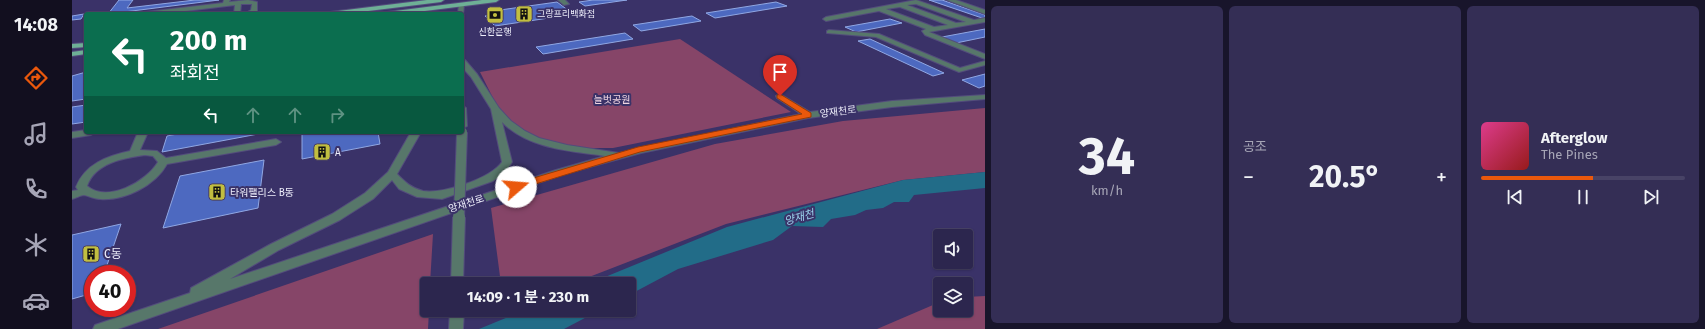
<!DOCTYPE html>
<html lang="ko">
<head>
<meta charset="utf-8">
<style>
  body { margin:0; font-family:"Fira Sans","Noto Sans KR",sans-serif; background:#342e55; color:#f1f3f6; height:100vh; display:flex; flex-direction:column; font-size:15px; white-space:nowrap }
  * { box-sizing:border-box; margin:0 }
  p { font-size:13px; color:#a6a5b6 }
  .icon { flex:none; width:22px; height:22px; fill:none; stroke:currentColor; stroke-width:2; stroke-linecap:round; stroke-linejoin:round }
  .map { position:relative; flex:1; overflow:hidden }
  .panel { display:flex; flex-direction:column; gap:6px; padding:6px; background:#18152b; width:720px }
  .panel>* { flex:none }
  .banner { position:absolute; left:12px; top:12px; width:380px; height:122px; border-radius:4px; box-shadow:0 1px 3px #0004,0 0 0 1px #484366; background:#0b6e4f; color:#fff; overflow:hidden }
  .controls { position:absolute; left:861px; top:229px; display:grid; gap:8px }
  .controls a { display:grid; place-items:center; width:40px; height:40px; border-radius:4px; background:#2c264e; box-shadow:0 1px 3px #0004,0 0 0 1px #484366; font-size:20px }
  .speed { position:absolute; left:12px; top:265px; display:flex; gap:8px; font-size:20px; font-weight:700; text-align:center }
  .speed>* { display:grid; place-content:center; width:52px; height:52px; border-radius:50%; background:#2c264e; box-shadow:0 1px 3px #0004,0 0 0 1px #484366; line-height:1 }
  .speed .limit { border:6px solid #d22; background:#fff; color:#111 }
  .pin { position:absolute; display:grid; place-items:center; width:34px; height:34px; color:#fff; margin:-41px -17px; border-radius:50% 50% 50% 0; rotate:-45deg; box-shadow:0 0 4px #0007 }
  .pin .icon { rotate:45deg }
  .me { position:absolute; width:44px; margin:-22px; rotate:72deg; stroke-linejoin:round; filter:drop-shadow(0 0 3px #0008) }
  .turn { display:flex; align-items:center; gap:14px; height:84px; padding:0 20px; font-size:18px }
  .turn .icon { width:52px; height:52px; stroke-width:2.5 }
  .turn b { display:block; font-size:28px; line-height:34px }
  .lanes { display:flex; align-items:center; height:38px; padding:0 20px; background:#0003; justify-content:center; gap:20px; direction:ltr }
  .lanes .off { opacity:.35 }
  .big { font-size:30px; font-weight:700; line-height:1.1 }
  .panel .tile { flex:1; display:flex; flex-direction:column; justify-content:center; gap:6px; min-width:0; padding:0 14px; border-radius:6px; background:#342e55 }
  .panel .dial { align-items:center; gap:0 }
  .dial b { font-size:52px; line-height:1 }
  .song { display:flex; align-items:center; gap:12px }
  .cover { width:48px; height:48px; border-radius:6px; background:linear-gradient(135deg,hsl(330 70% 55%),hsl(0 70% 35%)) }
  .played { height:4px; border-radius:2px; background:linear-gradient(90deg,#ea580c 55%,#484366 55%) }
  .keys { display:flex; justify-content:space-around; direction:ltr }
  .heat { display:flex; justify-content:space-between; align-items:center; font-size:22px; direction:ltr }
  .panel .tiles { flex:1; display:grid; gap:6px; grid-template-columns:repeat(3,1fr) }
  .trip { position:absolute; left:348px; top:277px; width:216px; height:40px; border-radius:4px; background:#2c264e; box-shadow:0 1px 3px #0004,0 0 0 1px #484366; font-weight:700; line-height:40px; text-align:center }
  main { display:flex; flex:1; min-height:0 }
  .menu { display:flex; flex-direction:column; width:72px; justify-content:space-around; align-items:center; background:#120f1f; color:#a6a5b6 }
  .menu .icon { width:28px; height:28px }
  .menu .on { color:#ea580c }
  .menu b { font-size:18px; color:#f1f3f6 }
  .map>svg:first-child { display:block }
</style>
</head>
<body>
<main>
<nav class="menu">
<b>14:08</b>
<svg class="icon on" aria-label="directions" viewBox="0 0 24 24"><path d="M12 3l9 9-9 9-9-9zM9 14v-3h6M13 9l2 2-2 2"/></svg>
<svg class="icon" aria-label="music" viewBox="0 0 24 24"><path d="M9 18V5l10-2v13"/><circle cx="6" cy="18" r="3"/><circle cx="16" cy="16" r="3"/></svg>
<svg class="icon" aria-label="phone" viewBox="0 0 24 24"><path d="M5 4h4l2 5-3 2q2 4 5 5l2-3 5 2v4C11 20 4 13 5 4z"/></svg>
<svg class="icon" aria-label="climate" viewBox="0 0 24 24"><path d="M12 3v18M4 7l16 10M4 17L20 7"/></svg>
<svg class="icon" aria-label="car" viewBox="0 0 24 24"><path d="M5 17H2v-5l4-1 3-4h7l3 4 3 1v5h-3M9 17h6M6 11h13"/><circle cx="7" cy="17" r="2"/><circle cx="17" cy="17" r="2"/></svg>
</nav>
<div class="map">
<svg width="913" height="329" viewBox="0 0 913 329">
  <rect width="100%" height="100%" fill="#3a3268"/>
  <g fill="#864568">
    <polygon points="608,39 719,112 541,148 507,148 468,142 433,122 408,72"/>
    <polygon points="913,108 913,172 831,180 654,224 499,284 429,284 419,208 643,144 771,121"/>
    <polygon points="361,234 358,284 355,284 355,310 357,310 356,329 86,329"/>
    <polygon points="913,296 913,329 805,329 868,302 868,310 894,310 894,297"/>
  </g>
  <g fill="#226c88">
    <polygon points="913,172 913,188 842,195 837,202 822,202 811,208 794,210 783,215 759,219 751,227 720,226 701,240 606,269 557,295 557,284 516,284 655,227 831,180"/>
    <polygon points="453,310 528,310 492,329 407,329"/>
  </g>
  <g fill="#4d69c0" stroke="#90a7e3">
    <polygon points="47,0 61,0 55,8 123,0 147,0 36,14"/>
    <polygon points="521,0 555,0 513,6 507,2"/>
    <polygon points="857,0 870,0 913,15 913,18 910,18"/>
    <polygon points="485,2 497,11 472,15 477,18 423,26 413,16 431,13 428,10"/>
    <polygon points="704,2 715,6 643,18 634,13"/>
    <polygon points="12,14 9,19 0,20 0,16"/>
    <polygon points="620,16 629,21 569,31 561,25"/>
    <polygon points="818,19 830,23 784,32 773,27"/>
    <polygon points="913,29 913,37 884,43 870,37"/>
    <polygon points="553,33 561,39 471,54 464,47"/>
    <polygon points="798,39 872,73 861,76 786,41"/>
    <polygon points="14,72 14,99 0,101 0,76"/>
    <polygon points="913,74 913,86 907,88 890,80"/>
    <polygon points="14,105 14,122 0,124 0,107"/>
    <polygon points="116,132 197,132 90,152 95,136"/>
    <polygon points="230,132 306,132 308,144 230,159"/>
    <polygon points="192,160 186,208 91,228 108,176"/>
    <polygon points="49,224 32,274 21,274 21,293 0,299 0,235"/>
  </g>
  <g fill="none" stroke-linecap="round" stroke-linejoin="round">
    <defs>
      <g id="minor">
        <polygon points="152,0 158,0 157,2 176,0 185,2 185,11 180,14 172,14 179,10 180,4 169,4 168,14 162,14 163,5 89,14 71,14 74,12 151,3"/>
        <polygon points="486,0 493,0 497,4 492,5"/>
        <path d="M 844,0 L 902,20 L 913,18 L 913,22 L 857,32 L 913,54 L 913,59 L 853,35 L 850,31 L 854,29 L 807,11 L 754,21 L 751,19 L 754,17 ZM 844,4 L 894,22 L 884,23 L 835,5 ZM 828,7 L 876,25 L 862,27 L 814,9 Z"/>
        <polygon points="875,0 884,0 913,10 913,14"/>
        <polygon points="387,4 392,5 391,15 386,14"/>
        <polygon points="757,30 807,34 888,68 913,61 913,65 887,72 804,37 755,33 755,31"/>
        <path d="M 390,60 L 393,60 L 405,74 L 427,108 L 439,121 L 453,131 L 467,138 L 495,145 L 547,153 L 729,114 L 705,98 L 704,96 L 708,94 L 738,112 L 820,101 L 913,95 L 913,99 L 820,107 L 736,118 L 569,153 L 492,174 L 46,329 L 21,329 L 23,325 L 118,293 L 119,288 L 199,244 L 260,214 L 293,193 L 316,172 L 339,132 L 349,132 L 325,174 C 333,182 339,188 351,191 C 371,194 418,179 430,162 L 419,109 L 399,77 L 390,67 ZM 430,122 C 456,149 499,151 533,156 L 484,170 L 158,279 L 207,250 L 268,220 L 301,199 L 320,180 L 327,189 L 345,197 L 370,199 L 421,181 L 433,173 L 440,162 Z"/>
        <polygon points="390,105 394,108 395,126 390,129"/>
        <polygon points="14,130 14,132 24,132 19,135 0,138 0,132"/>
        <path d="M 66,132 L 76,132 L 68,150 L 85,151 L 94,158 L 204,139 L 209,142 L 204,145 L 95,164 C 83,186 52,201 28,199 C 23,199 17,196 12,195 C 9,195 4,198 0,199 L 0,191 L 6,190 L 4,187 C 13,164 35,156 58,151 ZM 73,155 L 81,156 L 86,162 C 74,182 36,203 15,186 C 23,163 51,158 73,155 Z"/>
        <polygon points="378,310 392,310 391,329 377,329"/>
      </g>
      <g id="major">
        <polygon points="355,0 372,0 369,2 272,14 255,14 258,12"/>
        <polygon points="410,0 427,0 424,2 329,14 312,14 315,12"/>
        <polygon points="14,43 14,47 0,48 0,44"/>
        <polygon points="14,50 14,54 0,56 0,52"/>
      </g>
    </defs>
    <use href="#minor" stroke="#534c7c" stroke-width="2"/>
    <use href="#major" stroke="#534c7c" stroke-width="2"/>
    <use href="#minor" fill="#57776a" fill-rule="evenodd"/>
    <use href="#major" fill="#6eb096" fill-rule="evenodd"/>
    <defs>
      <polyline id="minor-bridge-far1" points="387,218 390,132"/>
      <polyline id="minor-bridge" points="385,284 387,217"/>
    </defs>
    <use href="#minor-bridge-far1" stroke="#534c7c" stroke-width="12" stroke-linecap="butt"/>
    <use href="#minor-bridge" stroke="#534c7c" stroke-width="14" stroke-linecap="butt"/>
    <use href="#minor-bridge-far1" stroke="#57776a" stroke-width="10"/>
    <use href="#minor-bridge" stroke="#57776a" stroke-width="12"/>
  </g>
  <polygon fill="#ea580c" stroke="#983908" points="708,94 739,113 739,117 568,152 444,190 440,187 441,184 566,147 730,114 705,98 705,95"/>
  <defs>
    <symbol id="building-square" viewBox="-11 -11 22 22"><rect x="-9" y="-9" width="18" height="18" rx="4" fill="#c1be40" stroke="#3a3268"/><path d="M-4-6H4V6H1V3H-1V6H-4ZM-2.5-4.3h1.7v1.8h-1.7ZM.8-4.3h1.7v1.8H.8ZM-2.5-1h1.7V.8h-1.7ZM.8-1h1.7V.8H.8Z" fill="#111"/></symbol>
    <symbol id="bank-square" viewBox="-11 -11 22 22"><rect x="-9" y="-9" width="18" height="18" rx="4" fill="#c1be40" stroke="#3a3268"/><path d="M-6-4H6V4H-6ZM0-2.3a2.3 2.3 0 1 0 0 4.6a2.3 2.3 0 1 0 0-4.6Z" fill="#111"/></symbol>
  </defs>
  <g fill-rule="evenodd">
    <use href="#building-square" x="442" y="4" width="20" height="20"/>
    <use href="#bank-square" x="413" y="5" width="20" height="20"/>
    <use href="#building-square" x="240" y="142" width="20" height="20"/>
    <use href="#building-square" x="135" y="182" width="20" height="20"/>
    <use href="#building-square" x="9" y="244" width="20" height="20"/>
  </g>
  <g text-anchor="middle" stroke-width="4" stroke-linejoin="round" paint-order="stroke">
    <g font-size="9" fill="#ededfa" stroke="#3a3268" text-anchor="start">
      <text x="465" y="17">그랑프리백화점</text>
      <text x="423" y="35" text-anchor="middle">신한은행</text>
    </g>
    <g font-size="10" fill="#efd4e0" stroke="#3a3268">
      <text x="540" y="103">늘벗공원</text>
    </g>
    <g font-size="10" fill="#ededfa" stroke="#3a3268">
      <text transform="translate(766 111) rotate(-7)" y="4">양재천로</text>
      <text transform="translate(394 203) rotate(-18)" y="4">양재천로</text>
    </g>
    <g font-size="10" fill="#ededfa" stroke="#3a3268" text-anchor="start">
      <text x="263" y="156">A</text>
      <text x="158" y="196">타워팰리스 B동</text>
    </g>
    <g font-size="11" font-style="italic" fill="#9ed6ef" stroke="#3a3268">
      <text transform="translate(727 217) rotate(-16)" y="4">양재천</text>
    </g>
    <g font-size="12" fill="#ededfa" stroke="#3a3268" text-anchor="start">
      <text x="32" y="258">C동</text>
    </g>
  </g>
</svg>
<div class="controls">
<a><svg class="icon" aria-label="sound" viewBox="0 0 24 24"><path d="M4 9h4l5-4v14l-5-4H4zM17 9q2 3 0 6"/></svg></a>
<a><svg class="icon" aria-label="layers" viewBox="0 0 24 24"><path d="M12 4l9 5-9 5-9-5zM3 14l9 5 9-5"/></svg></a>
</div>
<div class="speed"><div class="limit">40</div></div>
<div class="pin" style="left:708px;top:96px;background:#d93025"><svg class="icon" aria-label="arrive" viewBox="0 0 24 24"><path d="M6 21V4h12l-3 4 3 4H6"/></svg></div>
<svg class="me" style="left:444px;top:187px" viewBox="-20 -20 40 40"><circle r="19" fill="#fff"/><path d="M0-13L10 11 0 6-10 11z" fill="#ea580c"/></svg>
<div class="trip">14:09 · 1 분 · 230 m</div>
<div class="banner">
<div class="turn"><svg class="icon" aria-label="left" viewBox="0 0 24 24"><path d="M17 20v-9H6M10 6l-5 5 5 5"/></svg><div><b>200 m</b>좌회전</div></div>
<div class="lanes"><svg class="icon" aria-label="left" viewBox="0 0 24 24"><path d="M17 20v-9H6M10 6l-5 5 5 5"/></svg><svg class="icon off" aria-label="ahead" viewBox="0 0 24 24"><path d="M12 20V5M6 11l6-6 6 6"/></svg><svg class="icon off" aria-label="ahead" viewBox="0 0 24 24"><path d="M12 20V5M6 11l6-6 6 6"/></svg><svg class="icon off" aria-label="right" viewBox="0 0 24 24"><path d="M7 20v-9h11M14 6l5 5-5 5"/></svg></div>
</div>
</div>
<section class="panel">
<div class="tiles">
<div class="tile dial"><b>34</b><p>km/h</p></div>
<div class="tile"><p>공조</p>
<div class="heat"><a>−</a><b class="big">20.5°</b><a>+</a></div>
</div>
<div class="tile">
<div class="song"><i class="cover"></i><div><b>Afterglow</b><p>The Pines</p></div></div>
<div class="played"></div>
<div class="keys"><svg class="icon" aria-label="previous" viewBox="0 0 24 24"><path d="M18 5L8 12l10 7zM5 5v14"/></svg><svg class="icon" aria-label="pause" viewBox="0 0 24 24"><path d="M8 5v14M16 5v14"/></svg><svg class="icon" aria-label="next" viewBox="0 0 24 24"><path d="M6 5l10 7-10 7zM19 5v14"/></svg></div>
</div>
</div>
</section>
</main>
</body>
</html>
